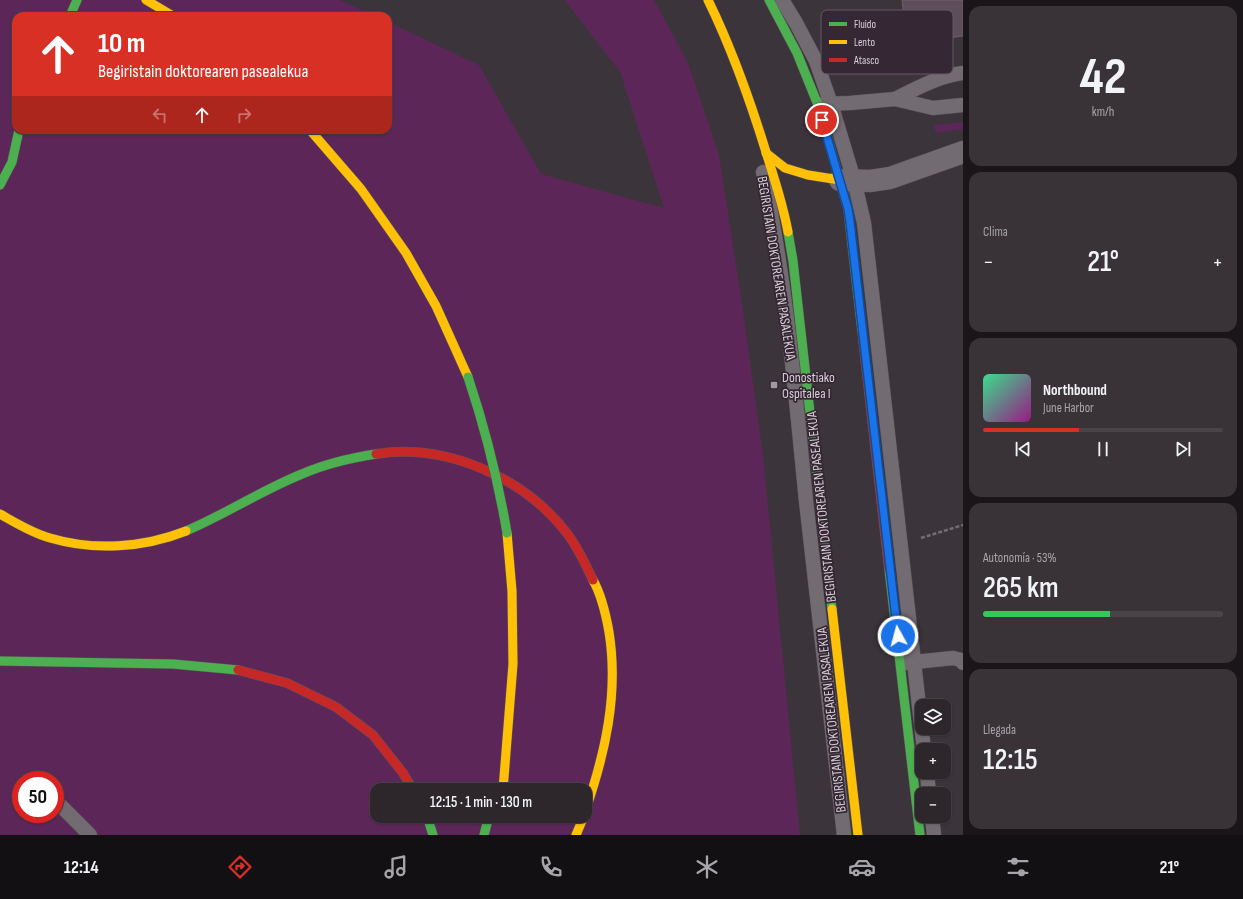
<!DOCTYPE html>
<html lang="es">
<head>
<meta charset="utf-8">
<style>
  body { margin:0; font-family:"Sofia Sans Condensed",sans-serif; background:#393338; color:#f1f3f6; height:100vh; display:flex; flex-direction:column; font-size:15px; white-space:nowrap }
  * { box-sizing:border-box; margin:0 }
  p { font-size:13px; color:#a7a5a9 }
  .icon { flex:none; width:22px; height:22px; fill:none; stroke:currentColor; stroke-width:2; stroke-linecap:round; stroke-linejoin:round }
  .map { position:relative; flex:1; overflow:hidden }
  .details { display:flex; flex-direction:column; gap:6px; padding:6px; background:#191518; width:280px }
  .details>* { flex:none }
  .guide { position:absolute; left:12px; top:12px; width:380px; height:122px; border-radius:12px; box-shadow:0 1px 3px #0004,0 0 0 1px #484448; background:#d93025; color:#fff; overflow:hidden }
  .controls { position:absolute; left:915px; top:699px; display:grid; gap:8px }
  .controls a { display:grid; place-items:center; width:36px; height:36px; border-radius:8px; background:#2d272c; box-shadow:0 1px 3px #0004,0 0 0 1px #484448; font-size:20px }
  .speed { position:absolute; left:12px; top:771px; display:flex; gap:8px; font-size:20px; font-weight:700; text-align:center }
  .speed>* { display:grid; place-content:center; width:52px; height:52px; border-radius:50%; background:#2d272c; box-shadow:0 1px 3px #0004,0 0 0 1px #484448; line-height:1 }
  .speed .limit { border:6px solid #d22; background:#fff; color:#111 }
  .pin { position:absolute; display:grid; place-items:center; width:34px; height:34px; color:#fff; margin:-17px; border:2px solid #fff; border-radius:50%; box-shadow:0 1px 4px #0007 }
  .me { position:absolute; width:44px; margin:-22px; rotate:353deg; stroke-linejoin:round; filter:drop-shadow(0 0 3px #0008) }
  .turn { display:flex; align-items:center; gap:14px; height:84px; padding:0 20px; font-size:18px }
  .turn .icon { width:52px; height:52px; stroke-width:2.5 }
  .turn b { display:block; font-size:28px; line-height:34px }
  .lanes { display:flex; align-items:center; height:38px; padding:0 20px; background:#0003; justify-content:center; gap:20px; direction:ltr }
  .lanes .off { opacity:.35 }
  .big { font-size:30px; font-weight:600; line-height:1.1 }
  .details .card { flex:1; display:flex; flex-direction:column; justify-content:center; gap:6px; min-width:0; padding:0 14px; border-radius:12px; background:#393338 }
  .details .dial { align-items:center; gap:0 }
  .dial b { font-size:52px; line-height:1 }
  .song { display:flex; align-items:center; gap:12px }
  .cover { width:48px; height:48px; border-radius:6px; background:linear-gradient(135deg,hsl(150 70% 55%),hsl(310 70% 35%)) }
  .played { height:4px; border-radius:2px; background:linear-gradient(90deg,#d93025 40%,#484448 40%) }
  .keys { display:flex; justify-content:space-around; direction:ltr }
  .heat { display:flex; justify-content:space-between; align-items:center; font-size:22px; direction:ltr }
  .charge { height:6px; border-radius:3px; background:linear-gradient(90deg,#34c759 53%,#484448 0) }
  .trip { position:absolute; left:370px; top:783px; width:222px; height:40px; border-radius:12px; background:#2d272c; box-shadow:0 1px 3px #0004,0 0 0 1px #484448; font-weight:600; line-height:40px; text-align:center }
  .tabs { display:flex; height:64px; justify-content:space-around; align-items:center; background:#121012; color:#a7a5a9 }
  .tabs .icon { width:28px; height:28px }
  .tabs .selected { color:#d93025 }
  .tabs b { font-size:18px; color:#f1f3f6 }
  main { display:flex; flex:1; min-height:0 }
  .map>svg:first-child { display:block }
</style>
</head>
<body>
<main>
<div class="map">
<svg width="963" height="835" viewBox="0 0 963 835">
  <rect width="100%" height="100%" fill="#3c343b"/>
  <g fill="#5c2758" fill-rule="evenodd">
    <path d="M 0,0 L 340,0 L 374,16 L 16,16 L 16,130 L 388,130 L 388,22 L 479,65 L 541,174 L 664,208 L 620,72 L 565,0 L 654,0 L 688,63 L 719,155 L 741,297 L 763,455 L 800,835 L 0,835 ZM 21,780 L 55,780 L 55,814 L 21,814 ZM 377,790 L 585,790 L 585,816 L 377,816 Z"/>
    <polygon points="963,122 963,129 936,133 934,125"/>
  </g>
  <polygon fill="#5e4e5c" stroke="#686267" points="902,0 963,0 963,36 907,43"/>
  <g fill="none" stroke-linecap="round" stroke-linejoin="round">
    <defs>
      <g id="lane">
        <polyline points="782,0 796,23 816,61 831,104 854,180 864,223 924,750"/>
        <path d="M 895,99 C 917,88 939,76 963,73"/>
        <polyline points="823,104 850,103 895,99 933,108 963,105"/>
        <path d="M 763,172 C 786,280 795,391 806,501 C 818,613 832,724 844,835"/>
        <polyline points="905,663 953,658 961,660 963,663"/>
        <polyline points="927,772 929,794"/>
        <polyline points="55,800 90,835"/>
        <polyline points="932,816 934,835"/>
      </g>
      <polyline id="street" points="840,180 870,181 890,178 963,152"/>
      <g id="fast">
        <polyline points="769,0 797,53 818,105 848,209 862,331"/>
        <polyline points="70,16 77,0"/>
        <polyline points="0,185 12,162 19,130"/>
        <polyline points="788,232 793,261 832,609"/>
        <path d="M 186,531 C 226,514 262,490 302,474 C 325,464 350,458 376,454"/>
        <polyline points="889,569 920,835"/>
        <polyline points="0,661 173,664 238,670"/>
        <polyline points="427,816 433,835"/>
        <polyline points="484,835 489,816"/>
      </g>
      <g id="slow">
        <polyline points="146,0 173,16"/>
        <path d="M 708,0 C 732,49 750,100 766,152 C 774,178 783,204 788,232"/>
        <polyline points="310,130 361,189 406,253 436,306 468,377"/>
        <polyline points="766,153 785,168 808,175 840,180"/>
        <path d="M 0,514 C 16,523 32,533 50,538 C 94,551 143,548 186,531"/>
        <polyline points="832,609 858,835"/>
        <polyline points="503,790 513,664 512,591 507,533"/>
        <path d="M 585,812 C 605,754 619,694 609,632 C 606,615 602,596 593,580"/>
        <polyline points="576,835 584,816"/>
      </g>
      <g id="jam">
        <polyline points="862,331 889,569"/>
        <path d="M 376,454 C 446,443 523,477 566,532 C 578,547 585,564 593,580"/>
        <polyline points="238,670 287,683 336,707 373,735 403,773 413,790"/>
      </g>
    </defs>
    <use href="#lane" stroke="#5a5359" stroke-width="15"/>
    <use href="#street" stroke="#5a5359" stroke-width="23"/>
    <use href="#fast" stroke="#5a5359" stroke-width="10"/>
    <use href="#slow" stroke="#5a5359" stroke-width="10"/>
    <use href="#jam" stroke="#5a5359" stroke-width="10"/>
    <polyline stroke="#736e72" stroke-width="2.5" stroke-dasharray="4 2" stroke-linecap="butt" points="921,538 963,525"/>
    <use href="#lane" stroke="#726b71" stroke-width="14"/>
    <use href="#street" stroke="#726b71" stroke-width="22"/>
    <use href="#fast" stroke="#4caf50" stroke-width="9"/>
    <use href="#slow" stroke="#ffc107" stroke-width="9"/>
    <use href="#jam" stroke="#c62828" stroke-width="9"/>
    <defs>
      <path id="fast-bridge" d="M 468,377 C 485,428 498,480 507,533"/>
    </defs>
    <use href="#fast-bridge" stroke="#5a5359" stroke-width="10" stroke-linecap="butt"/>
    <use href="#fast-bridge" stroke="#4caf50" stroke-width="9"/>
  </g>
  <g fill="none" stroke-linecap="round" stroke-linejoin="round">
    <defs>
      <polyline id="route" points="822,120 848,209 850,222 898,636"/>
    </defs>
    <use href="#route" stroke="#114b97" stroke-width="10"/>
    <use href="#route" stroke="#1a73e8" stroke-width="7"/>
  </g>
  <rect fill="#a199a0" stroke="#352733" stroke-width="1.5" x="770" y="381" width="8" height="8" rx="2"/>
  <g text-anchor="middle" stroke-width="3.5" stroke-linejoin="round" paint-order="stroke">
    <g font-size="14" fill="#d8cfd7" stroke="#352733">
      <text transform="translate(777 268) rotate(81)" y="5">BEGIRISTAIN DOKTOREAREN PASALEKUA</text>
      <text transform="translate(821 507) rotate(-96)" y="5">BEGIRISTAIN DOKTOREAREN PASEALEKUA</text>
      <text transform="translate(831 720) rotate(-96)" y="5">BEGIRISTAIN DOKTOREAREN PASALEKUA</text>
    </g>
    <g font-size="14" fill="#d8cfd7" stroke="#352733" text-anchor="start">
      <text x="782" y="382">Donostiako<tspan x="782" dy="16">Ospitalea I</tspan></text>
    </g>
  </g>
  <rect x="821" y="10" width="132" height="64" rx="6" fill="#352733" stroke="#665964" stroke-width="1"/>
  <rect x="829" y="22" width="18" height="4" fill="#4caf50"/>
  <rect x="829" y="40" width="18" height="4" fill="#ffc107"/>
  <rect x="829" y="58" width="18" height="4" fill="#c62828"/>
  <g font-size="11" fill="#d8cfd7">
    <text x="854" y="28">Fluido</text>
    <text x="854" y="46">Lento</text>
    <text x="854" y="64">Atasco</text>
  </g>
</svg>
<div class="controls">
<a><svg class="icon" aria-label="layers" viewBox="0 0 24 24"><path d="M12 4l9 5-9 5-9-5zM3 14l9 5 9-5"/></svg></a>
<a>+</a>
<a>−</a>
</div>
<div class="speed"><div class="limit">50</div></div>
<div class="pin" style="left:822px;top:120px;background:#d93025"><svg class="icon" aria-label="arrive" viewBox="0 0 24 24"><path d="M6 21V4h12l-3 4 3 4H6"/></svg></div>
<svg class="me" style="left:898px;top:636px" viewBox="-20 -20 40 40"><circle r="17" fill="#1a73e8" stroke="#fff" stroke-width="3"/><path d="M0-11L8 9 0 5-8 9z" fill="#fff"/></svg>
<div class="trip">12:15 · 1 min · 130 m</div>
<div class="guide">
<div class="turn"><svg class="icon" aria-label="ahead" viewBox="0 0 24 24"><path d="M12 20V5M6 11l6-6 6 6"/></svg><div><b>10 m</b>Begiristain doktorearen pasealekua</div></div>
<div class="lanes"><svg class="icon off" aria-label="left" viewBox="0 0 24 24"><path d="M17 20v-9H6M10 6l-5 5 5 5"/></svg><svg class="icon" aria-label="ahead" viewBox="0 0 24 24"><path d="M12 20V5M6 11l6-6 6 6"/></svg><svg class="icon off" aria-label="right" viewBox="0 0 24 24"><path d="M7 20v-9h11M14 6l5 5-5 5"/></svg></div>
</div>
</div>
<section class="details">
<div class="card dial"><b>42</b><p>km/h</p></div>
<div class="card"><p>Clima</p>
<div class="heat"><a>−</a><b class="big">21°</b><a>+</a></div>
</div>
<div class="card">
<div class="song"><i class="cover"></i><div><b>Northbound</b><p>June Harbor</p></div></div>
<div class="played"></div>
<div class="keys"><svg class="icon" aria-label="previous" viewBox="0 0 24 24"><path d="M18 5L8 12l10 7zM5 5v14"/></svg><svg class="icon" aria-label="pause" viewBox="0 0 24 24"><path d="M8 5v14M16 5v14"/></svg><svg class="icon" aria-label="next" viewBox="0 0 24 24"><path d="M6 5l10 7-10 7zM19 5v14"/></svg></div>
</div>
<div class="card"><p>Autonomía · 53%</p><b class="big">265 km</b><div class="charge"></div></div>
<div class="card"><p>Llegada</p><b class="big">12:15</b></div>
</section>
</main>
<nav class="tabs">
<b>12:14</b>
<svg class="icon selected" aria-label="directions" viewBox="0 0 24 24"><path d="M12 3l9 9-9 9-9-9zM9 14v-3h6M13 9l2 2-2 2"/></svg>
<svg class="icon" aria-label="music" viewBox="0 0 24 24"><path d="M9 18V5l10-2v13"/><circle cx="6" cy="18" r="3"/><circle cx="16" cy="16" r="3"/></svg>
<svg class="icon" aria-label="phone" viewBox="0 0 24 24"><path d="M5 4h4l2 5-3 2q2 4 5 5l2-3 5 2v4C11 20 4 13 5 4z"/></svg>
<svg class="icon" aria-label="climate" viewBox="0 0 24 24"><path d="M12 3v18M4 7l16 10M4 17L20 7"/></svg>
<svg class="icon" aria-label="car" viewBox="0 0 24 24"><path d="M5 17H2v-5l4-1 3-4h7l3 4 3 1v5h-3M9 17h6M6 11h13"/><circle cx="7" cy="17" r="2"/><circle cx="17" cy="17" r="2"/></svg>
<svg class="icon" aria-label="filters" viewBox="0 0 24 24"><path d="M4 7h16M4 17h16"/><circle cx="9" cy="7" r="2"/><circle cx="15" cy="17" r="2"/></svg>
<b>21°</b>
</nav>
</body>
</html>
